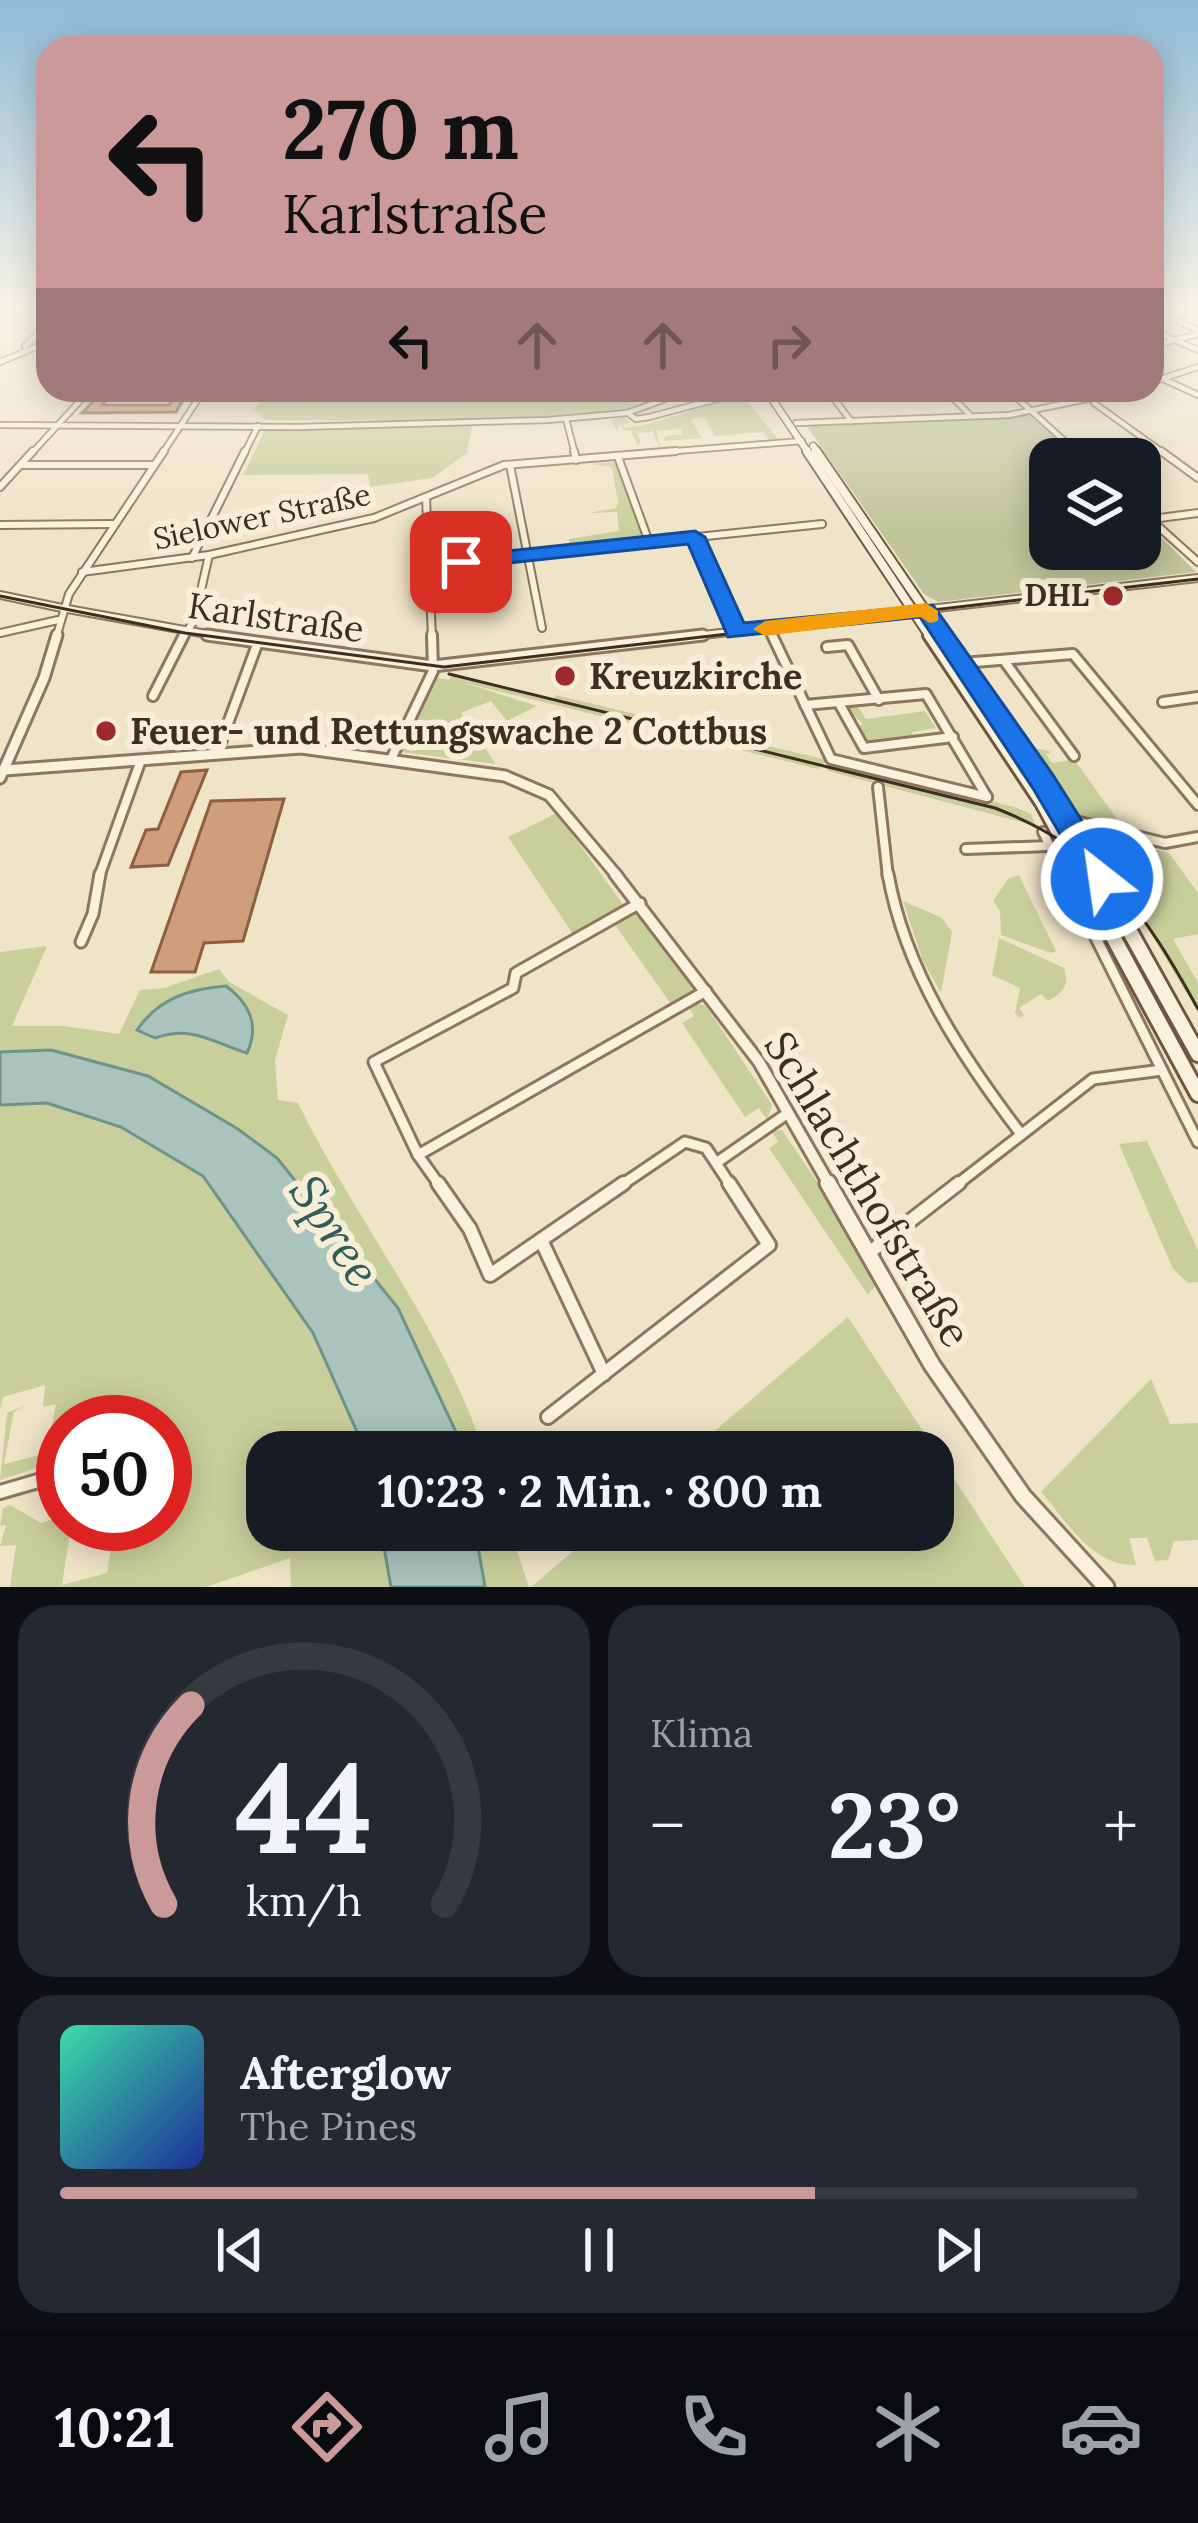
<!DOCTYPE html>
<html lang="de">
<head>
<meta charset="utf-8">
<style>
  body { margin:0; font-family:Lora,serif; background:#242831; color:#f1f3f6; height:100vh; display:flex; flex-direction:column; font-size:45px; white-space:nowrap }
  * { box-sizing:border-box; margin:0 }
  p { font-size:39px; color:#9ea1a6 }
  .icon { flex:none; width:66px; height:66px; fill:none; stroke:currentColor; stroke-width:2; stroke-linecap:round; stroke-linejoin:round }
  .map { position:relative; height:1587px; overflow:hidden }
  .details { display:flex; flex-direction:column; gap:18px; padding:18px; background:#0d0f14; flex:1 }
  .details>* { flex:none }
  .top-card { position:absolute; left:36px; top:36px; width:1128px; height:366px; border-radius:36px; box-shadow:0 6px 30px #0003; background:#cc999b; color:#111; overflow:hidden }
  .tools { position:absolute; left:1029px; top:438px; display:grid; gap:24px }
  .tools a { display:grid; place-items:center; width:132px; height:132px; border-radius:24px; background:#171b24; box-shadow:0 6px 30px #0003; font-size:60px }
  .speed { position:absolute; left:36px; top:1395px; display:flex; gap:24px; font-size:60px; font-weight:700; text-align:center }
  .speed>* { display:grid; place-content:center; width:156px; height:156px; border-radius:50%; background:#171b24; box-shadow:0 6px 30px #0003; line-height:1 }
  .speed .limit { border:18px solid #d22; background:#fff; color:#111 }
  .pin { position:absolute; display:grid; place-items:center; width:102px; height:102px; color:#fff; margin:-51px; border-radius:24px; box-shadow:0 6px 18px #0006 }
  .me { position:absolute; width:132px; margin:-66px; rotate:330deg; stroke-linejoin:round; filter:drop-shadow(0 0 9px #0008) }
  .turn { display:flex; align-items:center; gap:42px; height:252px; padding:0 48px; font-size:54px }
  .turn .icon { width:156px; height:156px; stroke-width:2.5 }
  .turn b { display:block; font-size:84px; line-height:102px }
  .lanes { display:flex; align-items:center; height:114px; padding:0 48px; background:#0003; justify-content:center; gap:60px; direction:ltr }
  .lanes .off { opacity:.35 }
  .big { font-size:90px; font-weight:700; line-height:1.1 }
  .details .widget { flex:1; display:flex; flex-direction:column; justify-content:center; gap:18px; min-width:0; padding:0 42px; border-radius:36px; background:#242831 }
  .details .dial { align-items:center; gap:0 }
  .dial svg { height:312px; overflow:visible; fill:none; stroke:#363941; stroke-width:7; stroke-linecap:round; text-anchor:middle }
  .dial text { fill:#f1f3f6; stroke:none }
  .song { display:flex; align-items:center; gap:36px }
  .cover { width:144px; height:144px; border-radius:18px; background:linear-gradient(135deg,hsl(160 70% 55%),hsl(230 70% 35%)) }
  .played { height:12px; border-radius:6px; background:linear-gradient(90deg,#cc999b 70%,#363941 70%) }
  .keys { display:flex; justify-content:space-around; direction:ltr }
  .heat { display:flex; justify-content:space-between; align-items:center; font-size:66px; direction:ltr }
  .details .tiles { flex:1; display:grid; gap:18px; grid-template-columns:1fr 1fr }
  .widget:last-child { grid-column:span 2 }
  .trip { position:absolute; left:246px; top:1431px; width:708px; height:120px; border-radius:36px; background:#171b24; box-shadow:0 6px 30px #0003; font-weight:700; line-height:120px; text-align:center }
  .menu { display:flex; height:192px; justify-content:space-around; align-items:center; background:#090b0e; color:#9ea1a6 }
  .menu .icon { width:84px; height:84px }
  .menu .on { color:#cc999b }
  .menu b { font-size:54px; color:#f1f3f6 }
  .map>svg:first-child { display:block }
</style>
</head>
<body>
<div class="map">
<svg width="1198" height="1587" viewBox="0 0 1198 1587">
  <rect width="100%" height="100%" fill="#f0e4c8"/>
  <g fill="#c9cf9b" fill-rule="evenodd">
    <polygon points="392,390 391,400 402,402 474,400 476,390 612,390 618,402 630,401 626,390 637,390 645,400 625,410 648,403 631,410 483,421 265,420 254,409 267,391 292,391 286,399 304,399 307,391 336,391 335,397 339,391 371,391 371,396 374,391"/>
    <path d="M 747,392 L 751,406 L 778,439 L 769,440 L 763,432 L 715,436 L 704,417 L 691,419 L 702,438 L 663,441 L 666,436 L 683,434 L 681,429 L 656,431 L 661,450 L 651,428 L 651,432 L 637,433 L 641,444 L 637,445 L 631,430 L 624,430 L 619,422 L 618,432 L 610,420 L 625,417 L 630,423 L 623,424 L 624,428 C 665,424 700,403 741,398 L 738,393 L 746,404 L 741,393 Z"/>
    <polygon points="472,426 467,453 432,478 370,487 368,474 243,475 266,428"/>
    <polygon points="617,462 643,537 569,544 569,539 619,531 617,512 589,513 616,508 618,503 612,467 590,464"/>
    <polygon points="451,676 553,701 556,695 827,760 818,769 465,683 537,706 507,721 491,701 461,713 496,764 401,752 436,677 449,680"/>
    <polygon points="858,707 866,719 925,711 936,728 912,732 913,740 867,746 856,726 863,724 846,708"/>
    <polygon points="1060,740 1125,830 1081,819 1034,748 1052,752 1046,754 1052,763 1070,760 1059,744 1054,744"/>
    <polygon points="833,762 1014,807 1031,814 1036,826 828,771 825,768"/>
    <polygon points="557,813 624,906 573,934 508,837"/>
    <polygon points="1091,834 1169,853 1198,893 1198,934 1173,939 1198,983 1198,1012"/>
    <polygon points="1019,875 1056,951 1051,953 1001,935 1000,911 993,901 1008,879"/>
    <polygon points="903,901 942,918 952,932 941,993 923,961"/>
    <polygon points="637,908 693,984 694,990 671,1004 613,922"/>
    <path d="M 999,938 L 1064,968 C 1070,985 1063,993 1048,1001 L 1041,994 L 1019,1008 L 1024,1015 L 1020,1018 L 1015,1013 L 1020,988 L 992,975 Z"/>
    <path d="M 47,946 L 12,1026 L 65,1026 L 119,1034 L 140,990 L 164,988 L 219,969 L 229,982 L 288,1015 L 275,1060 L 278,1100 L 298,1103 C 356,1222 442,1325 484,1452 L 460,1452 L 456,1432 L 398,1308 L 277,1158 L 148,1076 L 51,1050 L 0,1052 L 0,952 ZM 226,986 L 240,997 L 253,1018 L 222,1045 C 199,1030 182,1030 155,1038 Z"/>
    <polygon points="699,1004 706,1006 772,1105 767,1120 759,1108 745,1117 682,1023 694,1016 688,1006"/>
    <polygon points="47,1102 121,1127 203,1176 313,1333 366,1452 267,1452 267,1530 381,1530 391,1587 291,1587 290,1558 206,1587 10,1587 16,1545 0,1546 6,1525 0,1526 3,1508 10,1505 41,1523 63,1516 63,1524 76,1524 71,1526 62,1585 107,1573 115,1524 165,1524 165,1422 63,1422 63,1459 0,1480 7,1413 26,1405 14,1412 4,1464 47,1453 56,1404 43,1407 45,1385 3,1397 0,1409 0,1105"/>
    <polygon points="782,1130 826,1195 875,1286 868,1295 769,1148 778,1142 772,1131"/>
    <polygon points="1147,1141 1198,1250 1198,1282 1188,1283 1173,1269 1119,1144"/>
    <polygon points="848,1317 1025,1587 531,1587 598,1530 933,1530 933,1452 690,1452"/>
    <path d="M 1151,1379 L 1170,1424 L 1198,1423 L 1198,1540 L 1174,1541 L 1168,1560 L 1155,1561 L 1147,1538 L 1129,1538 L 1136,1565 C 1093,1567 1067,1522 1041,1492 Z"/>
    <polygon points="475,1530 510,1530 529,1587 485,1587"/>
  </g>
  <polygon fill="#bfc49a" points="1028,414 1078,459 1050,459 1050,549 1140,549 1140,516 1196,572 938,602 924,594 806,425"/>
  <g fill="#a9c4bc" stroke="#6f938a" stroke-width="3">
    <path d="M 226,986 C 250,1004 260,1025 247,1053 C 212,1042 192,1025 155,1038 L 137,1030 C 159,998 189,989 226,986 Z"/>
    <polygon points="51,1050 148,1076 238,1129 277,1158 398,1308 456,1432 460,1452 366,1452 313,1333 203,1176 121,1127 47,1103 0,1105 0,1052"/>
    <polygon points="381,1530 475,1530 485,1587 391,1587"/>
  </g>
  <g fill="#cf9f7d" stroke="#8d5f41" stroke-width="3">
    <polygon points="104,390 115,390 102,405 169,405 180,390 189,390 176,412 82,413"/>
    <polygon points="207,770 168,865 131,867 146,830 158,829 181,772"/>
    <polygon points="284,799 243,941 204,943 195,972 151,972 211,801"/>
  </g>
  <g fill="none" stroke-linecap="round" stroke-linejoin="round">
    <defs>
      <g id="minor-far4">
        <polyline points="1180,322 1198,330"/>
        <polyline points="25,346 48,324"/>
        <polyline points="1152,346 1198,334"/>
        <polyline points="0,362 48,342"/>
        <polyline points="1163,379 1198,395"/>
        <polyline points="1152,382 1198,367"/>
        <polyline points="945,390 969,414"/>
        <polyline points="1008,390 1079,454"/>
        <polyline points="828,391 851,421"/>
        <polyline points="829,393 869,390"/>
        <polyline points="1094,403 1165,454"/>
        <polyline points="628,413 636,419 649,417 747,391"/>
        <polyline points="566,419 575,454"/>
        <polyline points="796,423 1009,415 1131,390"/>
        <polyline points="31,454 90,390"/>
        <polyline points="244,454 258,426"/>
        <polyline points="639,454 802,441"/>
      </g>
      <g id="minor-far3">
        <polyline points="574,451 576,460"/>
        <polyline points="1075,451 1084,459"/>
        <polyline points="1161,451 1198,478"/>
        <polyline points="618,457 649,542"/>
        <polyline points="22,465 153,465"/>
        <polyline points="510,465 542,628"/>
        <polyline points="0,487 33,451"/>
        <polyline points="426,497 432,638"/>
        <polyline points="1140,510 1198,562"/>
        <polyline points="1152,519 1198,513"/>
        <polyline points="0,525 112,524"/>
        <polyline points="695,537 736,632"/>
        <polyline points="192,558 245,451"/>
        <polyline points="429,565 822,524"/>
        <polyline points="82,572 209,555 374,518 504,465 676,451"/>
        <polyline points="0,595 62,608"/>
        <polyline points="769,628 774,638"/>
        <polyline points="0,633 58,620"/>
        <polyline points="182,638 194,621 209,555"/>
      </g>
      <g id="minor-far2">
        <polyline points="772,635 831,759 987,797"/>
        <polyline points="827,647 848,645 879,700"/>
        <polyline points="1005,662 1074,756"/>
        <polyline points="962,663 1073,654 1198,805"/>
        <polyline points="153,696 184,635"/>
        <polyline points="1163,702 1198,697"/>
        <polyline points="805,705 926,694 987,797"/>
        <polyline points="840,705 864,748 953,737"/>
        <polyline points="217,753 258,642"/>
        <polyline points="391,759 433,671 432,635"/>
        <polyline points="878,787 888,877"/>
        <polyline points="1067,819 1165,843 1198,837"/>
        <polyline points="1043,832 1065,877"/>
        <polyline points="966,849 1049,846"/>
        <polyline points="99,877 141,760"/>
      </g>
      <g id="minor-far1">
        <path d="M 888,874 C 905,971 962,1057 1021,1134"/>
        <polyline points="1064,874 1198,1142"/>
        <polyline points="81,942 93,914 100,874"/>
        <polyline points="418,1155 374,1062 513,988 516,973 640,903"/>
        <polyline points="440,1186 418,1155 706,991"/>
        <polyline points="620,1186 685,1142 706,1148 716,1163"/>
        <polyline points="731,1186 716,1163 788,1113"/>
        <polyline points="955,1186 1093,1079 1162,1070"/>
      </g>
      <g id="minor">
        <polyline points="438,1183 470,1229 490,1275 624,1183"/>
        <polyline points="541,1240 604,1374"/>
        <polyline points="870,1252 959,1183"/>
        <polyline points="548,1417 769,1245 729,1183"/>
        <polyline points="0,1492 62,1474"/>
      </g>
      <g id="tertiary-far4">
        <polyline points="1152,330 1198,350"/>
        <polyline points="0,425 298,427 548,420 627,413 690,390"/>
        <polyline points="162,454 204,390"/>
      </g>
      <g id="tertiary-far3">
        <polyline points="62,608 229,638"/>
        <polyline points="56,638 69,594 164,451"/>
        <polyline points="677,638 1198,578"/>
      </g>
      <g id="tertiary-far2">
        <polyline points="207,635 433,666 703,635"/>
        <polyline points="5,770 301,748 505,776 549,795 618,877"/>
        <polyline points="0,778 44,678 57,635"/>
      </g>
      <polyline id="tertiary-far1" points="615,874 759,1062 830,1186"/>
      <polyline id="tertiary" points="828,1183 932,1365 1023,1496 1106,1587"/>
      <g id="secondary-far3">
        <polyline points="766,390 809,454"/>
        <polyline points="813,446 819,454"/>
      </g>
      <g id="secondary-far2">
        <polyline points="807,451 931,638"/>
        <polyline points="816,451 944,638"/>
      </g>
      <g id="secondary-far1">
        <polyline points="929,635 1041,803 1081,877"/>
        <polyline points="942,635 1072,826 1100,877"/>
      </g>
      <g id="secondary">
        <polyline points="1079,874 1198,1094"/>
        <polyline points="1098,874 1198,1054"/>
      </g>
    </defs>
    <use href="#minor-far4" stroke="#8d765c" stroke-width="8"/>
    <use href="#minor-far3" stroke="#8d765c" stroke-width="10"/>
    <use href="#minor-far2" stroke="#8d765c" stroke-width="14"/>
    <use href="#minor-far1" stroke="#8d765c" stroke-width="15"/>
    <use href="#minor" stroke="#8d765c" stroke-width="18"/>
    <use href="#tertiary-far4" stroke="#8d765c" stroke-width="8"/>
    <use href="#tertiary-far3" stroke="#8d765c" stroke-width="10"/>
    <use href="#tertiary-far2" stroke="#8d765c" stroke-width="15"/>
    <use href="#tertiary-far1" stroke="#8d765c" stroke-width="16"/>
    <use href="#tertiary" stroke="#8d765c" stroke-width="21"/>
    <use href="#secondary-far3" stroke="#6f573f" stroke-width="9"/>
    <use href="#secondary-far2" stroke="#6f573f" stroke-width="12"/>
    <use href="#secondary-far1" stroke="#6f573f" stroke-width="16"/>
    <use href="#secondary" stroke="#6f573f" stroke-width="20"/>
    <use href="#minor-far4" stroke="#faf1dc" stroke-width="4.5"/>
    <use href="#minor-far3" stroke="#faf1dc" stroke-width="6"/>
    <use href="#minor-far2" stroke="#faf1dc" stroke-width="8"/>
    <use href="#minor-far1" stroke="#faf1dc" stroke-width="9"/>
    <use href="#minor" stroke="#faf1dc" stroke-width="12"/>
    <use href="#tertiary-far4" stroke="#faf1dc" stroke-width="4.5"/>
    <use href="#tertiary-far3" stroke="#faf1dc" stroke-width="6"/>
    <use href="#tertiary-far2" stroke="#faf1dc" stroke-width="9"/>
    <use href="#tertiary-far1" stroke="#faf1dc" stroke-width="10"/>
    <use href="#tertiary" stroke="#faf1dc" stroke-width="15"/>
    <use href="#secondary-far3" stroke="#faf1dc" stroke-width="6"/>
    <use href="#secondary-far2" stroke="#faf1dc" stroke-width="8"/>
    <use href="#secondary-far1" stroke="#faf1dc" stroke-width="10"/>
    <use href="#secondary" stroke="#faf1dc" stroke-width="14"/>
    <g stroke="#3d2e20" stroke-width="3">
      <polyline points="0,596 185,633 444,667 1198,579"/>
      <path d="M 449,674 L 995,808 C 1103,850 1144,911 1198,1009"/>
    </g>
  </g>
  <linearGradient id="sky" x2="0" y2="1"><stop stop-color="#8fbad6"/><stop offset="0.58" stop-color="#f8f3e6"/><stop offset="1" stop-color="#f8f3e6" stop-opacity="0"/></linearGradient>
  <rect width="1198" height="533" fill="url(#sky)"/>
  <polygon fill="#1a73e8" stroke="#114b97" stroke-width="3" points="695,531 705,537 744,623 933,605 1053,775 1113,870 1117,879 1113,888 1102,891 1092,888 1034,790 920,617 728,637 688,544 461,568 451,562 461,556"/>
  <polygon fill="#f59e0b" points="926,603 938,611 938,621 930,623 920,617 765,636 753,629 765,621"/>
  <g fill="#9e2a2b" stroke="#f7eed8" stroke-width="4.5">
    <circle cx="1113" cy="596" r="12"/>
    <circle cx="565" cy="676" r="12"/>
    <circle cx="106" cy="731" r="12"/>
  </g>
  <g text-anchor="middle" stroke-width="12" stroke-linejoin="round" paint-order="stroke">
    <g font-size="30" fill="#3d2e20" stroke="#f7eed8">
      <text transform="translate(262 517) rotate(-12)" y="10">Sielower Straße</text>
    </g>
    <g font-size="30" font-weight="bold" fill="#3d2e20" stroke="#f7eed8" text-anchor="end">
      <text x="1089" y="606">DHL</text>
    </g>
    <g font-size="36" fill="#3d2e20" stroke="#f7eed8">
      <text transform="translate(276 617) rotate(8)" y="13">Karlstraße</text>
    </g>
    <g font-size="36" font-weight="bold" fill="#3d2e20" stroke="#f7eed8" text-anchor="start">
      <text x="589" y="689">Kreuzkirche</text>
      <text x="130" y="744">Feuer- und Rettungswache 2 Cottbus</text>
    </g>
    <g font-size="42" fill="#3d2e20" stroke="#f7eed8">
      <text transform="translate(868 1189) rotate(59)" y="15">Schlachthofstraße</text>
    </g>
    <g font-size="48" font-style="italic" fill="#2f5d5a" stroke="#f7eed8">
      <text transform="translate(335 1231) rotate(57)" y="17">Spree</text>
    </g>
  </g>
</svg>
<div class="tools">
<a><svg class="icon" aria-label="layers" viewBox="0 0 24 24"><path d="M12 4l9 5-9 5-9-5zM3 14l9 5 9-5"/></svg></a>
</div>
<div class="speed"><div class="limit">50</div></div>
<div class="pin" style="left:461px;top:562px;background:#d93025"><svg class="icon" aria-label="arrive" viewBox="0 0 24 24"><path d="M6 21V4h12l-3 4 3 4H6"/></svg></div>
<svg class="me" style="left:1102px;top:879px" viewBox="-20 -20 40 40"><circle r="17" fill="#1a73e8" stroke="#fff" stroke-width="3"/><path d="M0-11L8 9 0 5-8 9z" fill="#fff"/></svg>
<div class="trip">10:23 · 2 Min. · 800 m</div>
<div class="top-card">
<div class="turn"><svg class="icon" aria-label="left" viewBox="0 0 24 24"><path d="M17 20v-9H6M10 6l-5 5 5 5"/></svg><div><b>270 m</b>Karlstraße</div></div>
<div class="lanes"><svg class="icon" aria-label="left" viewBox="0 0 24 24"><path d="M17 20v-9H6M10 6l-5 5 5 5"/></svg><svg class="icon off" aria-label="ahead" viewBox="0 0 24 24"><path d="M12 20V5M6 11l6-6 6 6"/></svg><svg class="icon off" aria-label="ahead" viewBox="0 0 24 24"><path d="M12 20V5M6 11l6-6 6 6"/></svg><svg class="icon off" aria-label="right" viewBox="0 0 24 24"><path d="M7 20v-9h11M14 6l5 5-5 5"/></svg></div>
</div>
</div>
<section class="details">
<div class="tiles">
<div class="widget dial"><svg viewBox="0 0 100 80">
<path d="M14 69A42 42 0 1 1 86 69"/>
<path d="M14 69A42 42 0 0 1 21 18" stroke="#cc999b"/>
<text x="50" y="56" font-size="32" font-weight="700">44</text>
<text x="50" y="72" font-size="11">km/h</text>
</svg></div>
<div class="widget"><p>Klima</p>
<div class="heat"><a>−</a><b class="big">23°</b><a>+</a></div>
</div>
<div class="widget">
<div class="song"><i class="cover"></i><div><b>Afterglow</b><p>The Pines</p></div></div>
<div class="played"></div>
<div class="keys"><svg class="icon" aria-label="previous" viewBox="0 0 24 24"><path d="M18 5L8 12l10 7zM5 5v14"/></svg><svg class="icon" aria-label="pause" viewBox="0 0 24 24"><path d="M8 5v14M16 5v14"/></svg><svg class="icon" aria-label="next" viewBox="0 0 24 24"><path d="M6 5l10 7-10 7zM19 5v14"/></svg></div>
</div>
</div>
</section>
<nav class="menu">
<b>10:21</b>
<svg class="icon on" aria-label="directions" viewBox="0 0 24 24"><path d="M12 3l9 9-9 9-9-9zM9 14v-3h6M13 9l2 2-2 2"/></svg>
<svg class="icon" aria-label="music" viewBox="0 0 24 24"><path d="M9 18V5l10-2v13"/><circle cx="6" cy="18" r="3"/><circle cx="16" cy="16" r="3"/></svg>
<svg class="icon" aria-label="phone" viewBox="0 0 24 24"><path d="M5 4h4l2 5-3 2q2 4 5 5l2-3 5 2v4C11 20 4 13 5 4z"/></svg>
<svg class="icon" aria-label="climate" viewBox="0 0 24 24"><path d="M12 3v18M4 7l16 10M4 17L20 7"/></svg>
<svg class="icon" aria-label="car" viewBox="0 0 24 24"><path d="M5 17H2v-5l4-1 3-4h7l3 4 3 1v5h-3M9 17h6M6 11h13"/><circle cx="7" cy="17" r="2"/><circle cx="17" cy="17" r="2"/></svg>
</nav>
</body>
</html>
